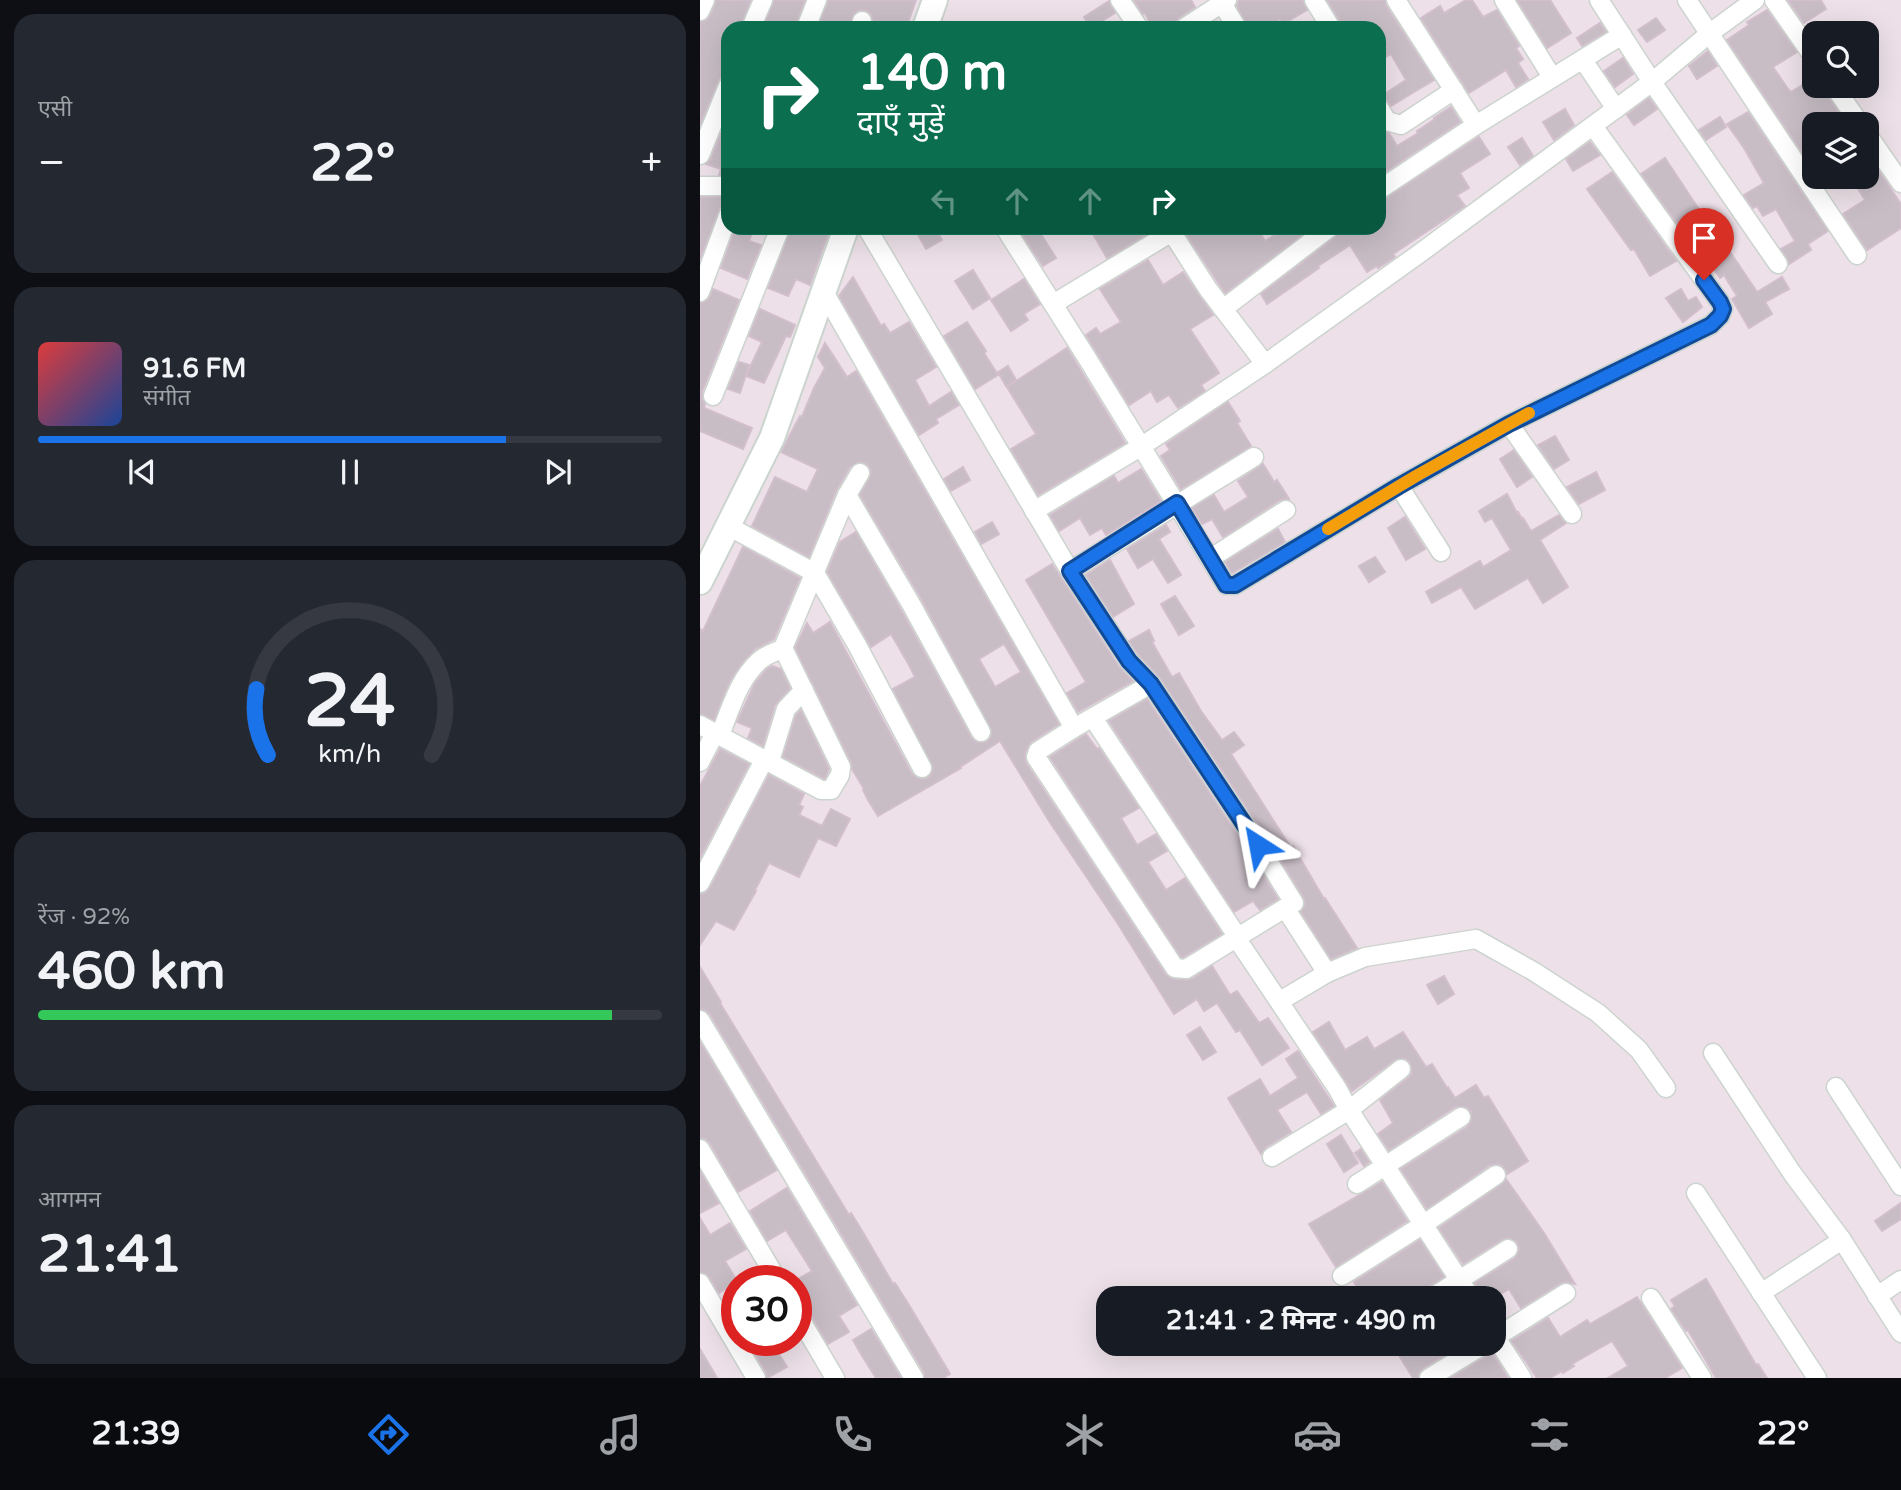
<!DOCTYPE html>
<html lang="hi">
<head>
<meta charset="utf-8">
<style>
  body { margin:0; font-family:"Varela Round","Noto Sans Devanagari",sans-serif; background:#242831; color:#f1f3f6; height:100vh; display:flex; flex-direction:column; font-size:26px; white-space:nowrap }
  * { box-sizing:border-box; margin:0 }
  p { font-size:23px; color:#9ea1a6 }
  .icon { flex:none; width:38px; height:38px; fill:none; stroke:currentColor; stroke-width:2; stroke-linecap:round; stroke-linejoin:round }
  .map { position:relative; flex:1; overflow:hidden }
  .sheet { display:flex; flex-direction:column; gap:14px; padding:14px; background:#0d0f14; width:700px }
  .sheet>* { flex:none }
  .banner { position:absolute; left:21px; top:21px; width:665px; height:214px; border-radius:21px; box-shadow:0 7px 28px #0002; background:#0b6e4f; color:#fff; overflow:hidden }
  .buttons { position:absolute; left:1102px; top:21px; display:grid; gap:14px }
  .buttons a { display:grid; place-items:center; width:77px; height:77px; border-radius:14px; background:#171b24; box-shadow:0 7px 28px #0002; font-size:35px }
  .speed { position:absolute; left:21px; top:1265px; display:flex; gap:14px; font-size:35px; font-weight:700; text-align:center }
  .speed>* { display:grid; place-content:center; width:91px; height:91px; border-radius:50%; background:#171b24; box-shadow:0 7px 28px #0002; line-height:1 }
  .speed .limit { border:10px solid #d22; background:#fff; color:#111 }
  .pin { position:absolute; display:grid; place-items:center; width:60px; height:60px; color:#fff; margin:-72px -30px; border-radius:50% 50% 50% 0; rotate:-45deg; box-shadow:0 0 7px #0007 }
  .pin .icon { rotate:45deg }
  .me { position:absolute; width:77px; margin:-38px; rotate:326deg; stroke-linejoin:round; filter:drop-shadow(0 0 5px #0008) }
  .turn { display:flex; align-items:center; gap:24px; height:147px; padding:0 21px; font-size:32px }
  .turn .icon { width:91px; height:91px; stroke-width:2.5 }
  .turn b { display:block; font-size:49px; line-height:60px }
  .lanes { display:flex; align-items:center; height:66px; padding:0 21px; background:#0003; justify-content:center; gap:35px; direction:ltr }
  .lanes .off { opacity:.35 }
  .big { font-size:52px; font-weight:700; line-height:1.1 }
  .sheet .widget { flex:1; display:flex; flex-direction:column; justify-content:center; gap:10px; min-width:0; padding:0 24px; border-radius:21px; background:#242831 }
  .sheet .dial { align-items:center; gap:0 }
  .dial svg { height:182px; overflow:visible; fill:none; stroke:#363941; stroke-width:7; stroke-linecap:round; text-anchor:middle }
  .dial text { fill:#f1f3f6; stroke:none }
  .song { display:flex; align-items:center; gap:21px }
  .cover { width:84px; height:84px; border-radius:10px; background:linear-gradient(135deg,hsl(0 70% 55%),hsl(220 70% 35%)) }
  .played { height:7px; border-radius:4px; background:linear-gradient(90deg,#1a73e8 75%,#363941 75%) }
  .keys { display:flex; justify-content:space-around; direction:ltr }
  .heat { display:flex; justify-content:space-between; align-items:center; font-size:38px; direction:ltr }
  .charge { height:10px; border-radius:5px; background:linear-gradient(90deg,#34c759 92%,#363941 0) }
  .trip { position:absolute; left:396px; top:1286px; width:410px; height:70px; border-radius:21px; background:#171b24; box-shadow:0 7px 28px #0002; font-weight:700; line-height:70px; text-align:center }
  .tabs { display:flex; height:112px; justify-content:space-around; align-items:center; background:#090b0e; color:#9ea1a6 }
  .tabs .icon { width:49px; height:49px }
  .tabs .active { color:#1a73e8 }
  .tabs b { font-size:32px; color:#f1f3f6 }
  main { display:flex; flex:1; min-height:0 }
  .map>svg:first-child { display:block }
</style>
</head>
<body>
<main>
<section class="sheet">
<div class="widget"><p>एसी</p>
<div class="heat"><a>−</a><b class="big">22°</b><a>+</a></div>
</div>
<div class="widget">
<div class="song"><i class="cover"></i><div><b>91.6 FM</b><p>संगीत</p></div></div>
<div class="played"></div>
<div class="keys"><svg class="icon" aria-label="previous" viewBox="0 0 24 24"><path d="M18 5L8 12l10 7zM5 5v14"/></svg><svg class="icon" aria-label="pause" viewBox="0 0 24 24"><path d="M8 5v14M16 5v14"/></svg><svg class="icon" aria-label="next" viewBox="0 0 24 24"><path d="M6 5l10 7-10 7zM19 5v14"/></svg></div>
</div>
<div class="widget dial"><svg viewBox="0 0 100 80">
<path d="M14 69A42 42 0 1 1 86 69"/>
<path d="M14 69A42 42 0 0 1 9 40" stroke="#1a73e8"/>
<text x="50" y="56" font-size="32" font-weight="700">24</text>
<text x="50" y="72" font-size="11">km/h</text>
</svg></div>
<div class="widget"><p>रेंज · 92%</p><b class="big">460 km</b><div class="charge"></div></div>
<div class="widget"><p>आगमन</p><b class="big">21:41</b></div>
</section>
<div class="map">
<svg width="1201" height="1378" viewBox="0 0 1201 1378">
  <rect width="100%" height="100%" fill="#ede0e8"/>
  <g fill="#c8bdc5" stroke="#d2becc" stroke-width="2" fill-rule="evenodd">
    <polygon points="16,0 51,0 40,28 28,28 28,75 22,77 18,81 0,125 0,26 1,22 7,20 10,16"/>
    <polygon points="74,0 105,0 95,28 63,28"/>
    <polygon points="128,0 216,0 206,28 172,28 173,19 171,14 166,10 160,10 154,13 149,28 118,28"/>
    <polygon points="434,0 491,0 495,7 478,18 472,28 453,28 445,13 443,14"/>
    <polygon points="539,0 603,0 607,10 583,24 580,19 564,28 548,28 537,6"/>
    <polygon points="627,0 685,0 686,6 734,80 691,106 685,98 680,97 706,80 691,54 679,61 679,28 642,28 641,22"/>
    <polygon points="766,0 772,0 783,17 797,10 819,46 816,48 823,59 818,63 828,79 816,87 806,70 769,93 721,18 740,6 744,13"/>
    <polygon points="817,0 850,0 871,33 847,48"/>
    <polygon points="1088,0 1121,0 1126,9 1104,23"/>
    <polygon points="409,1 415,13 391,28 384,17"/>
    <polygon points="1067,10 1097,52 1073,67 1088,89 1091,92 1115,77 1115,86 1121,86 1143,119 1134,124 1115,124 1115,148 1104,155 1027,40 1049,25 1047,22"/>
    <polygon points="956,18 965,30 947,42 938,30"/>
    <polygon points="900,23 906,32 882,46 877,38"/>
    <polygon points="1008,51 1017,66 997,79 989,66"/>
    <polygon points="923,58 933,74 915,87 904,71"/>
    <polygon points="949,98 957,109 934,125 927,115"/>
    <polygon points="751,107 760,122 679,176 679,128 689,133 697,146 718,133 717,131 735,119 734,118"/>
    <polygon points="865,109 874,125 854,140 843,122"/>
    <polygon points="1048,112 1128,231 1108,244 1111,250 1089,264 1081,249 1095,241 1076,209 1063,216 1057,206 1053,208 1044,195 1064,183 1044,148 1027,124"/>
    <polygon points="28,116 28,175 19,175 21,169 6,164 11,159"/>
    <polygon points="1020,117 1026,127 1006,140 999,130"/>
    <polygon points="779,137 790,154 760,173 769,188 757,195 765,206 693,254 695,257 678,268 677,266 667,272 650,245 618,266 619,268 567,304 561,294 636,237 640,228 679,228 679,201 685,199"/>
    <polygon points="822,138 833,156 820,165 808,147"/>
    <polygon points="890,142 900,155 873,171 866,159"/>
    <polygon points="1167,154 1201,204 1201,228 1167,250 1143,214 1165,200 1151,177 1167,177"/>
    <polygon points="965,158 1016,235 1018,234 1057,292 1082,277 1089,289 1065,302 1072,314 1049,328 1032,299 1037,296 1024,275 1020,278 1007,259 1004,260 941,174"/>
    <polygon points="912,172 976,261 950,276 934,249 931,250 887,189"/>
    <polygon points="0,197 24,197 0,259"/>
    <polygon points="36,228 54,228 49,241 61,245 47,279 21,268"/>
    <polygon points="91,228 130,228 110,285 96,279 88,296 68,288"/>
    <polygon points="214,228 235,228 242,240 226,249"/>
    <polygon points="318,228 337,228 356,258 343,266"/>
    <polygon points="403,228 457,228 407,258 393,234"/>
    <polygon points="493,228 557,228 565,241 586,228 611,228 525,293 485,232"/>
    <polygon points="448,260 463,285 483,272 513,315 490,329 519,373 501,385 505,391 478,408 469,395 457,402 451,391 429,405 386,335 396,328 400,334 421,322 400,289"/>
    <polygon points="273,270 290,298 273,309 255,281"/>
    <polygon points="153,277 181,326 184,324 190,333 209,322 236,367 215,380 229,406 251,392 259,405 236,419 238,423 219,435 139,296"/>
    <polygon points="324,279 340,304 324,314 328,320 311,331 291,300"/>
    <polygon points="13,289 39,300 2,392 2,398 5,404 4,408 52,428 43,449 0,431 0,303 8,300"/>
    <polygon points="981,289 988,301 996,297 1002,307 983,322 966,298"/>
    <polygon points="60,309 95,325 90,337 86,336 64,383 46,376 62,342 49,336"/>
    <polygon points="267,322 286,351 284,353 298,375 275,389 244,336"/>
    <path d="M 125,343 L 147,377 L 156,371 L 359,724 L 331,742 L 325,753 L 326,763 L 466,975 L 473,979 L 486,980 L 492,979 L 512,966 L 530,995 L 537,991 L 559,1023 L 568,1018 L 589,1048 L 562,1065 L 540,1030 L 536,1032 L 517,1003 L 504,1011 L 497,999 L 474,1014 L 418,924 L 349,821 L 300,741 L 260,767 L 261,768 L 178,816 L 168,800 L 163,790 L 164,789 L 152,769 L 151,762 L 95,648 L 107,623 L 113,633 L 130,622 L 212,774 L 221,779 L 227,778 L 231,775 L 233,768 L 193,689 L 215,677 L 209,665 L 191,634 L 171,647 L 127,572 L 140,542 L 156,532 L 201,610 L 271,737 L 276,742 L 286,742 L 290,738 L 292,732 L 221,598 L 160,495 L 171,474 L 170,468 L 166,464 L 159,462 L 150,467 L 136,491 L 109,557 L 52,526 L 75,477 L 107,492 L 118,469 L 81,452 L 100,416 L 102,417 L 114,388 L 125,368 L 118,357 ZM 304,644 L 321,672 L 295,687 L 279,659 Z"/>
    <polygon points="367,348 425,443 338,495 311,449 336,434 307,387"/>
    <polygon points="39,362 49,365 40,393 28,389"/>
    <polygon points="308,366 316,380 306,386 298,372"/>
    <polygon points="528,402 540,421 537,423 551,446 481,489 461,456 470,450 466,444"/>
    <polygon points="855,436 869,460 854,469 838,445"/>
    <polygon points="814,450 832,477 817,487 800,459"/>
    <polygon points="563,464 574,482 577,480 589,499 580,500 523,537 512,519 502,524 492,508 514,495 524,512 548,497 538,481"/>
    <polygon points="263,467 270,480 251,491 244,479"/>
    <polygon points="441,469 461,501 406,535 402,528 390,535 380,518 359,531 350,515 414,476 418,483"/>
    <polygon points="896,472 905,490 879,504 867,487"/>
    <polygon points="807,494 817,513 818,512 822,519 823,518 831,531 859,515 866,523 840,540 868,587 843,603 828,578 775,609 761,587 732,603 726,592 780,561 783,567 811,550 792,518 785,522 779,511"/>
    <polygon points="705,517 725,549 706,560 688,528"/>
    <polygon points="292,522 299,534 281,544 275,532"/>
    <polygon points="466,525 470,532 459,539 481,575 468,583 453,559 438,568 427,549"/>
    <polygon points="578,529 585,542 532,573 525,562"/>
    <polygon points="43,547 100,578 74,639 55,649 43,662 30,681 14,720 0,714 0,629 3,631"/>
    <polygon points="675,557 685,572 669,582 659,566"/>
    <polygon points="410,560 434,604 413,617 386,575"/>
    <polygon points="352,564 419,667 433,681 378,712 367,693 386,682 326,580"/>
    <polygon points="475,596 494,626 479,635 461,604"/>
    <polygon points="449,630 454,641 452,642 472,677 479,673 501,711 522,740 534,732 544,745 531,754 591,848 593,846 624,899 625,898 657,948 631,959 601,912 605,904 604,898 568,839 460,678 438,654 429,641"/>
    <polygon points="72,666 81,669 90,688 75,705 63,746 48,738 52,728 37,722 55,683 67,669"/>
    <polygon points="447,699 548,851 578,899 560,910 553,901 534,912 409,721"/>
    <polygon points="101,710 129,769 125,779 83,757 96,715"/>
    <polygon points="386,734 397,749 399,748 439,808 421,818 437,845 456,834 467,851 448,862 466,890 485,878 522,934 483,957 481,957 350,757"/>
    <polygon points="20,749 49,764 0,858 0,786"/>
    <polygon points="69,775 104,794 99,805 103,807 99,815 122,826 131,809 150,819 136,846 118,838 99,877 69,863 55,890 56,891 34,930 16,921 0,945 0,894 5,893 10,888"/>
    <polygon points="0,967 21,1002 20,1003 121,1169 149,1215 151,1213 161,1229 193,1284 195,1283 209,1305 250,1374 243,1378 225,1378 224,1372 10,1014 5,1010 0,1009"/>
    <polygon points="744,976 754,994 738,1004 727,985"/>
    <polygon points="629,1022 645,1050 667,1037 674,1049 703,1032 726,1067 732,1064 747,1088 748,1087 755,1098 776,1085 784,1098 788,1096 828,1161 807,1174 802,1165 796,1164 790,1165 727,1209 701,1169 767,1127 771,1122 771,1111 766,1107 755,1107 689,1150 678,1134 693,1123 680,1100 709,1077 712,1073 710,1063 705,1058 695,1060 652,1091 613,1032"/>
    <polygon points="500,1027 516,1052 503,1060 487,1035"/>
    <polygon points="0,1042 77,1170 38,1192 10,1143 6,1139 0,1138"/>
    <polygon points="598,1051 634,1106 621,1114 607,1092 577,1110 591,1132 566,1147 561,1154 528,1098 560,1079 570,1096 598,1078 586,1059"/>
    <polygon points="641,1135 658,1163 644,1172 627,1144"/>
    <polygon points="661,1149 669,1162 664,1166 655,1153"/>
    <polygon points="0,1171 19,1203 0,1213"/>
    <polygon points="806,1179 844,1233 875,1284 866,1282 861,1283 821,1308 809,1289 794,1298 782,1298 781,1292 775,1283 815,1258 819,1249 817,1242 808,1238 803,1239 763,1264 739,1228 802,1184"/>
    <polygon points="682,1182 707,1221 636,1267 609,1224"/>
    <polygon points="87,1188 157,1305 139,1316 149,1332 128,1344 106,1306 96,1299 96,1280 112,1271 86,1230 67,1241 50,1211"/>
    <polygon points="1201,1203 1201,1219 1182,1231 1175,1221"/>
    <polygon points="0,1218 10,1235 30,1223 46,1249 25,1261 37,1281 19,1293 9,1277 0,1272"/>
    <polygon points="720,1240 744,1277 724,1289 721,1293 720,1298 692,1298 685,1288 664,1298 654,1282"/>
    <polygon points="1006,1279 1056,1365 1058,1364 1067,1378 1016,1378 988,1330 986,1331 971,1309 975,1306 971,1300"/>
    <polygon points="937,1297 982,1368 965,1378 908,1378 928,1366 912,1341 872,1364 874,1366 863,1373 862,1371 850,1378 837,1378 812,1341 848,1318 860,1337 887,1320 890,1324"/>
    <polygon points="171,1329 201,1378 176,1378 161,1354 153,1340"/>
    <polygon points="50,1340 70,1340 87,1367 67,1378 66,1372 48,1342"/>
    <polygon points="692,1344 763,1344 723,1368 719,1372 718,1378 713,1378"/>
    <polygon points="0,1349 17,1378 0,1378"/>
    <polygon points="792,1353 808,1378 751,1378 791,1354"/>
  </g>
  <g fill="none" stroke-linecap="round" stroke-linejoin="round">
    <defs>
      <g id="street">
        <polyline points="420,0 439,28"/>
        <polyline points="520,0 537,28"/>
        <polyline points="614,0 631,28"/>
        <polyline points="696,0 776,125"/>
        <polyline points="804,0 852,77"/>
        <polyline points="899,0 952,82 1078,264"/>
        <polyline points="987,0 1157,255"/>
        <polyline points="1074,0 1115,59"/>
        <polyline points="0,11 5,0"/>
        <polyline points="51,28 63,0"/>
        <polyline points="106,28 117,0"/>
        <polyline points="160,28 162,21"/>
        <polyline points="484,28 527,0"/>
        <polyline points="883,60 916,109"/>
        <polyline points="1134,86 1160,124"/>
        <polyline points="679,108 687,121 701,125 754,90"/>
        <polyline points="1167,134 1201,183"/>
        <polyline points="0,155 28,86"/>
        <polyline points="0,186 28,186"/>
        <polyline points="679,190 776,125 922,35"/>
        <polyline points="167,228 370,571 429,661 451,684"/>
        <polyline points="305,228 387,358 526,585 535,585 699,486 809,424 1011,325 1020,316 1023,309 1020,302 893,126"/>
        <polyline points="469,228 508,289 565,364"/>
        <polyline points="0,292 28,216"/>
        <polyline points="124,292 374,728"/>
        <polyline points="353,304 472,232"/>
        <polyline points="523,309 629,228"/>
        <polyline points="13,396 80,228"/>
        <polyline points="809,424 872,514"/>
        <polyline points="699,486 741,552"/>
        <polyline points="147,495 211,604 281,732"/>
        <polyline points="334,511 442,446 565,364 716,256 952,82 1010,33 1055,0"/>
        <polyline points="28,526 115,573 157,645 222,768"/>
        <polyline points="511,558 586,510"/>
        <polyline points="370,571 554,457"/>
        <polyline points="393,718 533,930 537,939 637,1088 649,1110 771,1298"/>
        <polyline points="0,725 121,790 131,790 140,775 141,767 83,648 147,495 160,473"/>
        <path d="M 20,735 C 30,711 38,680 59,661 C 65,655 76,652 83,648"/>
        <polyline points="70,761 86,709 104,690"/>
        <polyline points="0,762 15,733"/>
        <polyline points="0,883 64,760"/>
        <polyline points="627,973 665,957 776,939 833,971 898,1013 939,1050 966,1088"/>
        <polyline points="580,1001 627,973 585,908 594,903 558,845 451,684 374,728 338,751 336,757 475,968 486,969 585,908"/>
        <polyline points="0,1020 214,1378"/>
        <polyline points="1013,1053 1092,1173 1142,1240 1201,1333"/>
        <polyline points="1136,1087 1201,1186"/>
        <polyline points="0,1149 78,1281"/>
        <polyline points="572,1157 649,1110 701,1069"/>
        <polyline points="657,1184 761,1117"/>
        <polyline points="996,1193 1117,1378"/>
        <polyline points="642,1276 724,1224 796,1175"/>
        <polyline points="0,1283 56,1378"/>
        <polyline points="1061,1293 1142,1240"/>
        <polyline points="1177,1296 1201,1280"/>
        <polyline points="731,1298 808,1249"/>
        <polyline points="951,1298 1002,1378"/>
        <polyline points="96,1312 135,1378"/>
        <polyline points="793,1333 822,1378"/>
        <polyline points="793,1339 866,1293"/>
        <polyline points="729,1378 785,1344"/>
      </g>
      <g id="secondary">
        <polyline points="225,28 235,0"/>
        <polyline points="0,582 72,438 146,228"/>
      </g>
    </defs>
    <use href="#street" stroke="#ccd4ce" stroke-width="21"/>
    <use href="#secondary" stroke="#cbd5cd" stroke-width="28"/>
    <use href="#street" stroke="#fff" stroke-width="18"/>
    <use href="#secondary" stroke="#fff" stroke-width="24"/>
  </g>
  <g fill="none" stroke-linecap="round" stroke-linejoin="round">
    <defs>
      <polyline id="route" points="558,845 451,684 429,661 370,571 477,503 526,585 535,585 699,486 809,424 1011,325 1020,316 1023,309 1020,302 1004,280"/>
    </defs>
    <use href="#route" stroke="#114b97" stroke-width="18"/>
    <use href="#route" stroke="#1a73e8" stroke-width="12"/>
    <polyline stroke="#f59e0b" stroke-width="12" points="628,529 716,476 829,413"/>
  </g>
</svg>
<div class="buttons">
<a><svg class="icon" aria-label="search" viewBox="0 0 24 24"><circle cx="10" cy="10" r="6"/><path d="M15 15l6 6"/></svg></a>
<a><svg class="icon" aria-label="layers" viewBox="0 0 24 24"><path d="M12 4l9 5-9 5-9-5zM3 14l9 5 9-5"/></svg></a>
</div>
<div class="speed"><div class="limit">30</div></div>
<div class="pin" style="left:1004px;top:280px;background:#d93025"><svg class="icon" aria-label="arrive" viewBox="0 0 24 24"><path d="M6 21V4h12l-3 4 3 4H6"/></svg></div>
<svg class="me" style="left:558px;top:845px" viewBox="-20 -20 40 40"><path d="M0-17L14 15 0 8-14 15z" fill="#1a73e8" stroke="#fff" stroke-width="4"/></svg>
<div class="trip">21:41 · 2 मिनट · 490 m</div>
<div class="banner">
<div class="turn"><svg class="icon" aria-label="right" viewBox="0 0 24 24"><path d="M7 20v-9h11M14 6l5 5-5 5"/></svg><div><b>140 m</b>दाएँ मुड़ें</div></div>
<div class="lanes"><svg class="icon off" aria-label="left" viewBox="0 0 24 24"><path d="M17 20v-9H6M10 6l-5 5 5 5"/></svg><svg class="icon off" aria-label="ahead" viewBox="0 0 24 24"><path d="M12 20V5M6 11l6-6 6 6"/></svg><svg class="icon off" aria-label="ahead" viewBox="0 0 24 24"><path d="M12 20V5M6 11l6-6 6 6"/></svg><svg class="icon" aria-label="right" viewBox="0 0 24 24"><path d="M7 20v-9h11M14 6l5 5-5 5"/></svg></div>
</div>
</div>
</main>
<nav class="tabs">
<b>21:39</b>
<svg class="icon active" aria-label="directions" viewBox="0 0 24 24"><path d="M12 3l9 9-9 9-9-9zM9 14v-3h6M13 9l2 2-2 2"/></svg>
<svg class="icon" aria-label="music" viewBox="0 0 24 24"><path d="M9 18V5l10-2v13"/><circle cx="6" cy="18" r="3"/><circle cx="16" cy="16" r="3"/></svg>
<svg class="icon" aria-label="phone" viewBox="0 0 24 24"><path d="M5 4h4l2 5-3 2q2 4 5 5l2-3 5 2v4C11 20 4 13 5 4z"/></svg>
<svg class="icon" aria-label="climate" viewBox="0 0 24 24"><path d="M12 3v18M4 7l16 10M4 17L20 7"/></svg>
<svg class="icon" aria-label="car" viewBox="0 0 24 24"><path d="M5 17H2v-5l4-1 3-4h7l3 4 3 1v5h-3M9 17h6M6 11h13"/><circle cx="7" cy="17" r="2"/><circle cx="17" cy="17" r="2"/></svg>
<svg class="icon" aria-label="filters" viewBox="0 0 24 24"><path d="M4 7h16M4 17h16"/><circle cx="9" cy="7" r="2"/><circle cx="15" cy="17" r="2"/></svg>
<b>22°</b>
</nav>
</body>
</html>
